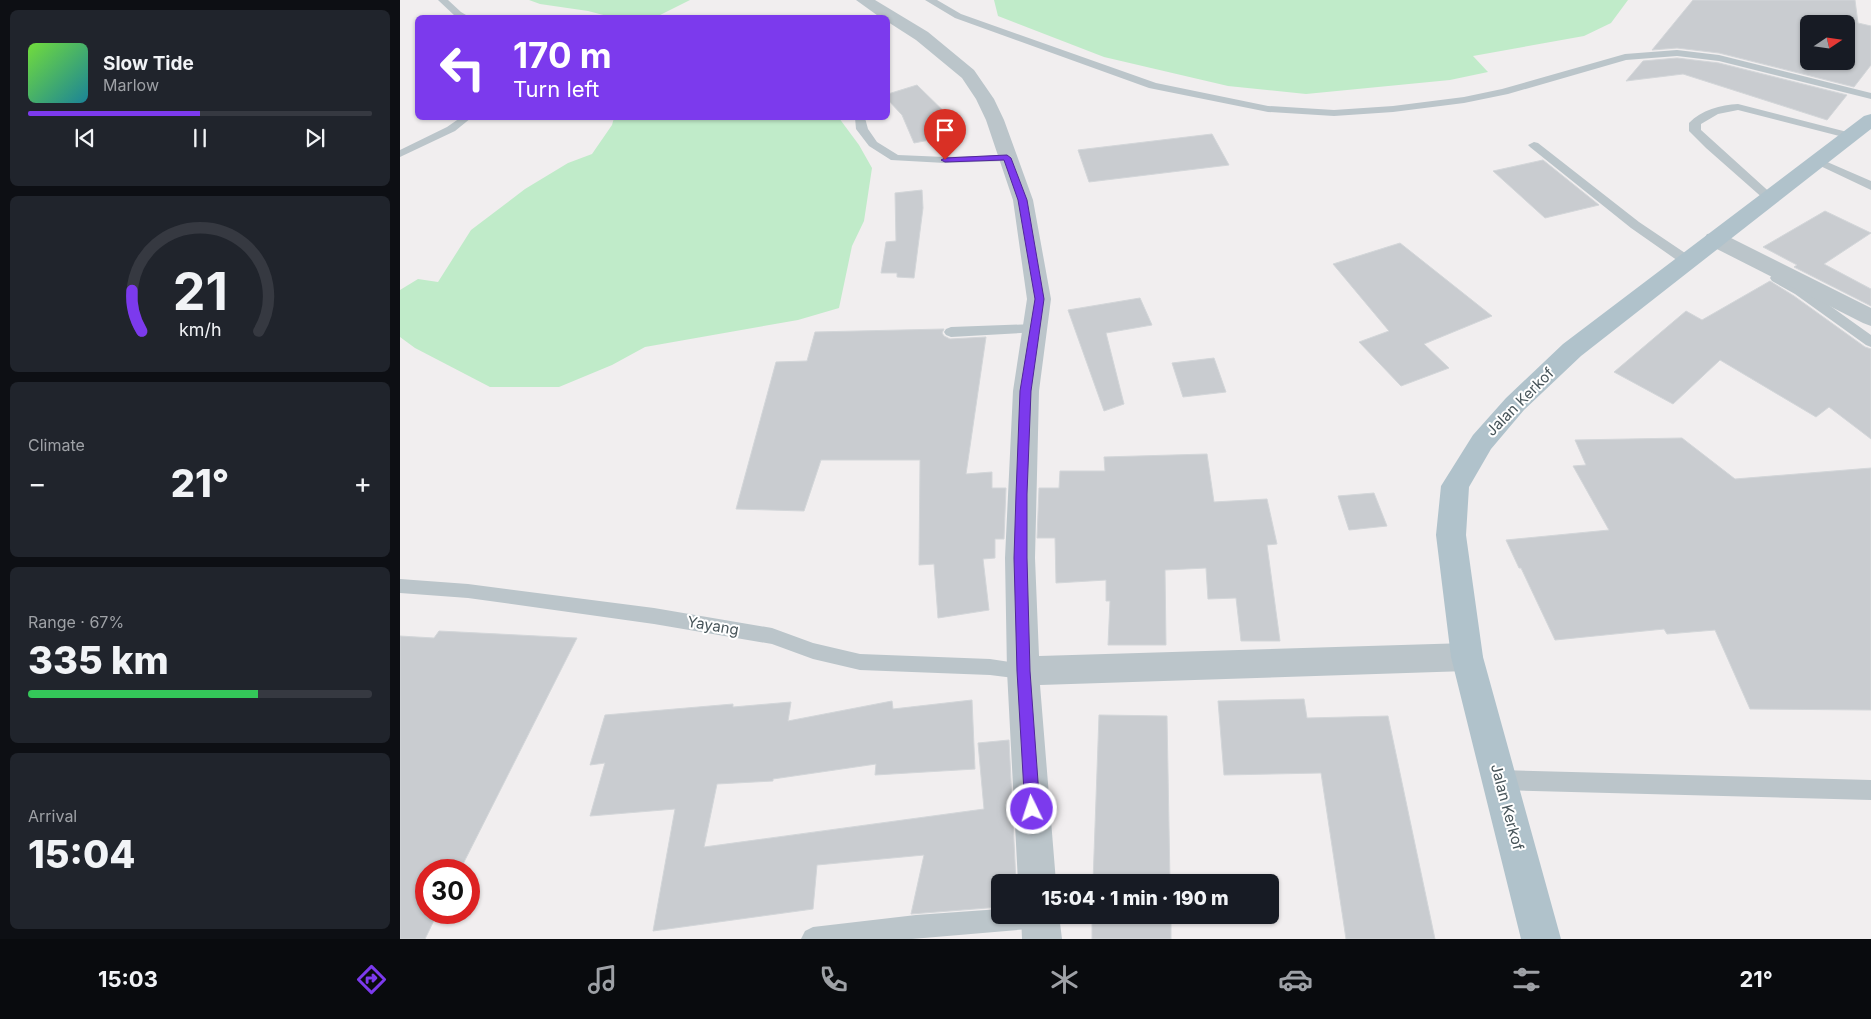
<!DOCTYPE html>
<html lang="en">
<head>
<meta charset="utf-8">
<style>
  body { margin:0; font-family:Inter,sans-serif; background:#20242c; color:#f1f3f6; height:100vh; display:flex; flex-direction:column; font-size:19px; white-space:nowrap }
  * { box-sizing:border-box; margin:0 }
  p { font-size:16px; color:#9ea1a6 }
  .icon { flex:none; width:28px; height:28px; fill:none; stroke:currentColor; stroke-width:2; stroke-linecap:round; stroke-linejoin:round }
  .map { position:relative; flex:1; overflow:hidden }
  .details { display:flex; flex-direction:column; gap:10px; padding:10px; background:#0d0f14; width:400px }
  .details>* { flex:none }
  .banner { position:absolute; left:15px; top:15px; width:475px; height:105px; border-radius:8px; box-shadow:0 1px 4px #0004; background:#7c3aed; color:#fff; overflow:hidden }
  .needle { width:32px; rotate:77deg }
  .tools { position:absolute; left:1400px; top:15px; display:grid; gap:10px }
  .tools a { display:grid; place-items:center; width:55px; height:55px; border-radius:8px; background:#171b24; box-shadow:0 1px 4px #0004; font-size:25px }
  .speed { position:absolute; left:15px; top:859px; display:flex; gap:10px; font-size:25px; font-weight:700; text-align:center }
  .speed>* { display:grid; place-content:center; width:65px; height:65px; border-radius:50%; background:#171b24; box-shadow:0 1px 4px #0004; line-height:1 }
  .speed .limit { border:8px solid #d22; background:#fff; color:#111 }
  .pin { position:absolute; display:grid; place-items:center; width:42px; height:42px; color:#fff; margin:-51px -21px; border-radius:50% 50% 50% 0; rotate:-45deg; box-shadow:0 0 5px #0007 }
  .pin .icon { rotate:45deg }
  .me { position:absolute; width:55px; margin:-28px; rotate:356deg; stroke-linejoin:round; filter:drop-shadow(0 0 4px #0008) }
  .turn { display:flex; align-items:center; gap:18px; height:105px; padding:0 15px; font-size:22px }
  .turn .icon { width:65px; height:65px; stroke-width:2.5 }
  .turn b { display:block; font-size:35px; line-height:42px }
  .big { font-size:38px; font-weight:800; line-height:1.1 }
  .details .card { flex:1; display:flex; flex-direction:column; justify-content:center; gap:8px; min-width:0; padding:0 18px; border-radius:8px; background:#20242c }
  .details .dial { align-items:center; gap:0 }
  .dial svg { height:130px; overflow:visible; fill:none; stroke:#363941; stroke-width:7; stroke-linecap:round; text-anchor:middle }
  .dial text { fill:#f1f3f6; stroke:none }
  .song { display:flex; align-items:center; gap:15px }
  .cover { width:60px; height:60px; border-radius:8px; background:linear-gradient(135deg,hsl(100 70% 55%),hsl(190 70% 35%)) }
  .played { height:5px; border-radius:2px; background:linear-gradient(90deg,#7c3aed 50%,#363941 50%) }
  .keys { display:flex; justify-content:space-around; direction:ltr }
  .heat { display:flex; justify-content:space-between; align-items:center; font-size:28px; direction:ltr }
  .charge { height:8px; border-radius:4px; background:linear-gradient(90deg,#34c759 67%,#363941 0) }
  .trip { position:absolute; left:591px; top:874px; width:288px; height:50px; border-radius:8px; background:#171b24; box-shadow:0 1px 4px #0004; font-weight:800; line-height:50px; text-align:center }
  .tabs { display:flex; height:80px; justify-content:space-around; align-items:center; background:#090b0e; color:#9ea1a6 }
  .tabs .icon { width:35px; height:35px }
  .tabs .active { color:#7c3aed }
  .tabs b { font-size:22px; color:#f1f3f6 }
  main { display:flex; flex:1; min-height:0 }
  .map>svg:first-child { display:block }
</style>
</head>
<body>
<main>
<section class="details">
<div class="card">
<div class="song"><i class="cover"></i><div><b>Slow Tide</b><p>Marlow</p></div></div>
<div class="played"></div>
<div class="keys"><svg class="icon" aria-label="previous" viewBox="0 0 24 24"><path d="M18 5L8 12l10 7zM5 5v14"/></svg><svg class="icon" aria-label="pause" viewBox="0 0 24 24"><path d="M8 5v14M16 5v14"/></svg><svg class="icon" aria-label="next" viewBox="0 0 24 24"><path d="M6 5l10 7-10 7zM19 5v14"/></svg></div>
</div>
<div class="card dial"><svg viewBox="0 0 100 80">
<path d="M14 69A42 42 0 1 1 86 69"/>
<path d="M14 69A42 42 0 0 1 8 44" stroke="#7c3aed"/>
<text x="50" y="56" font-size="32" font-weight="700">21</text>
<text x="50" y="72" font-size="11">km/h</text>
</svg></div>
<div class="card"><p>Climate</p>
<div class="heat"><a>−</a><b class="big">21°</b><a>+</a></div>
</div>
<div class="card"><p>Range · 67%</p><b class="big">335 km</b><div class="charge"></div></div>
<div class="card"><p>Arrival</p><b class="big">15:04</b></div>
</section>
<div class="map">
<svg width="1471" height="939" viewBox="0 0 1471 939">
  <rect width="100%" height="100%" fill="#f1eeef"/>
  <g fill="#c0ebc9">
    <polygon points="129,0 290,0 256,17 215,18 188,11 140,4"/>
    <polygon points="594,0 1228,0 1211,23 1184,36 1073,56 1088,72 1050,80 906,94 828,86 704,57 598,16"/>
    <polygon points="214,118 439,118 459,145 472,168 464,221 452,246 439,308 398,320 245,347 212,365 159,387 90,387 15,348 0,337 0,290 18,279 38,282 71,230 125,189 168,163 192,154 212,125"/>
  </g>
  <g fill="#c9ccd0" stroke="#d3d6d9" fill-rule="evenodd">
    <path d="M 1293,0 L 1455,0 L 1458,23 L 1471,26 L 1471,65 L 1454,87 L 1319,53 L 1277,48 L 1252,50 ZM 1409,24 L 1446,24 L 1446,61 L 1409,61 Z"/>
    <polygon points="1277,58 1319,63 1447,95 1427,120 1283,74 1226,81 1243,61"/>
    <polygon points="517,85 566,133 514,143 502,115 488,100 488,94"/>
    <polygon points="812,134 829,165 689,182 678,150"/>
    <polygon points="1143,160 1199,205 1145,218 1093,171"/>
    <polygon points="522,190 523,208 514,278 497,277 497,273 481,273 486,242 496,241 495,193"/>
    <polygon points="1425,211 1471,233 1424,264 1471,289 1471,306 1394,267 1397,265 1363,247"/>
    <polygon points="1000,243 1092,316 1024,344 1049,368 1001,386 959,342 989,331 933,264"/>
    <polygon points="1370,281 1394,296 1465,347 1471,349 1471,439 1429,407 1416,417 1320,360 1273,404 1214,372 1286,311 1302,320"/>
    <polygon points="740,298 752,325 706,333 724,404 704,411 668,310"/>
    <polygon points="544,329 542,333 544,336 550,339 586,337 566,474 592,472 592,488 606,488 604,539 595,539 595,558 583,559 589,610 538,618 534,564 519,565 520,460 421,460 404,511 336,509 376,362 407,361 415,332"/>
    <polygon points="814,358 826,392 783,397 772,363"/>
    <polygon points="1282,438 1335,479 1471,468 1471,710 1350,709 1315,630 1267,634 1264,629 1155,640 1121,568 1119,568 1106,540 1209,530 1173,466 1186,465 1175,440"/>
    <polygon points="807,454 814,502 867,499 877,544 867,545 880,641 841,641 836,598 808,599 806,568 765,570 766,645 708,645 710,601 706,601 706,580 656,583 655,538 637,538 639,488 659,488 660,471 705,471 704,457"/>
    <polygon points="974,493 987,526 949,530 938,496"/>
    <polygon points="39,631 177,638 60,870 26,870 26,912 38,912 25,939 0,939 0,636 34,638"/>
    <polygon points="904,699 907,718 988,716 1035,939 946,939 921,773 824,775 818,701"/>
    <polygon points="572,700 575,769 475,775 476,764 373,779 373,781 317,784 304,847 584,809 578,743 609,740 616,882 600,882 600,907 511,914 524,855 417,865 413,909 253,931 275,809 190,816 205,763 190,765 205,715 333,704 333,707 391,702 388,721 492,701 493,709"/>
    <polygon points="699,715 767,716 770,882 693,882"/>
    <rect x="692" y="915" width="79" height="24"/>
  </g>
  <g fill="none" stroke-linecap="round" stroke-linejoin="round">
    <g fill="#bbc5ca" fill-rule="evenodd">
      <polygon points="38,0 48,0 61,12 71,18 55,16"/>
      <polygon points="525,0 537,0 561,14 756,83 868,106 934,110 993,106 1064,97 1102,89 1225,54 1277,50 1319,55 1471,93 1471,99 1319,61 1277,56 1226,60 1108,94 1064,103 993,112 934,116 868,112 749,88 555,18"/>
      <path d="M 1338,104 L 1455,134 L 1457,136 L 1451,139 L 1338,110 L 1318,114 L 1301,124 L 1301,130 L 1375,197 L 1373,200 L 1365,200 L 1306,148 L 1289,131 L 1289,123 C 1301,110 1321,105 1338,104 Z"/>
      <polygon points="60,118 71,118 55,131 0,157 0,150 47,127"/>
      <polygon points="455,118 465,118 468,129 477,142 498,155 545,157 607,155 613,158 607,161 545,163 491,160 469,146 456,129"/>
      <polygon points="1134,142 1138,143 1239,222 1291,257 1293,260 1291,263 1281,263 1231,228 1130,147 1128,145"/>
      <polygon points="1418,158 1471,181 1471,190 1414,163 1412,161"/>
      <polygon points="1377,274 1405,288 1471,335 1471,347 1466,345 1395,294 1372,281 1370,278 1372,275"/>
      <polygon points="635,324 640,326 642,329 640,332 551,337 546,335 544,332 546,329 551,327"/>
      <polygon points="0,579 68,584 254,608 372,628 413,643 460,654 590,659 630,665 633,671 630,677 623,679 590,675 460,670 413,659 372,644 254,624 68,598 0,593"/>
      <polygon points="1100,770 1471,780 1471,800 1100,790 1093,787 1090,780 1093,773"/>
      <polygon points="600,909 600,915 651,915 651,917 648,925 640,928 512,939 401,939 405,931 413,927 516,915"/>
    </g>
    <g fill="#bbc5ca" fill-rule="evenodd">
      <polygon points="456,0 475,0 528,32 574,70 594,99 604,120 633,200 651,299 639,391 635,558 639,656 1067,643 1078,647 1083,657 1078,667 1067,671 640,685 656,882 618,882 607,671 605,558 613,391 627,299 613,200 586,120 576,99 562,78 516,40 488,22 488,18 481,18"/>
      <polygon points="1315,233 1323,234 1471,308 1471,326 1463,323 1307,244 1304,239 1307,234"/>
      <polygon points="621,915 659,915 662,939 622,939"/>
    </g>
    <polygon fill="#b0c2cb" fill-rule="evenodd" points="1471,114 1471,129 1181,356 1124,410 1091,449 1069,487 1066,535 1083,657 1161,939 1121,939 1051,657 1036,535 1041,486 1073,435 1106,398 1163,344 1464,116"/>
  </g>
  <polygon fill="#7c3aed" stroke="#51269a" points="607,155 611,158 627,200 644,299 631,391 627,494 627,558 630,671 640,809 637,814 632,816 627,814 625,809 617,671 614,558 616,494 620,391 635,299 618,200 604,160 545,162 541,160 545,158"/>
  <g text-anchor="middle" stroke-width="4" stroke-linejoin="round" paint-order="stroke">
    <g font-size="15" fill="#48555a" stroke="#fff">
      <text transform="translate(1120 402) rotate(-45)" y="5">Jalan Kerkof</text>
      <text transform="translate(313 626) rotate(10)" y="5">Yayang</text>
      <text transform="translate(1107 807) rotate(75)" y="5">Jalan Kerkof</text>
    </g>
  </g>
</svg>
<div class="tools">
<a><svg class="needle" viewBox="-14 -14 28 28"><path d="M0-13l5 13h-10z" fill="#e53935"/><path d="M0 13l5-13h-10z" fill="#9ea1a6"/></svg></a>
</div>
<div class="speed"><div class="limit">30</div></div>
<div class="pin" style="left:545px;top:160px;background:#d93025"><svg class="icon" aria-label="arrive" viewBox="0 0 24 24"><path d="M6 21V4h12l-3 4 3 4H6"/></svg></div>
<svg class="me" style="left:632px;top:809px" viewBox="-20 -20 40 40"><circle r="17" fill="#7c3aed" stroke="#fff" stroke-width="3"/><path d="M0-11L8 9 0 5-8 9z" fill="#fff"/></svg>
<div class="trip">15:04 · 1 min · 190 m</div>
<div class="banner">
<div class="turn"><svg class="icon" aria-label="left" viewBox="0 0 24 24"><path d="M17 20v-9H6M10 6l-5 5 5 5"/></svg><div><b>170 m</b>Turn left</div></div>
</div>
</div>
</main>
<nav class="tabs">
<b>15:03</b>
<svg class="icon active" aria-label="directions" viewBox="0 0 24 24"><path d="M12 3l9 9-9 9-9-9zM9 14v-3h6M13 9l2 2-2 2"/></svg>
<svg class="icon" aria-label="music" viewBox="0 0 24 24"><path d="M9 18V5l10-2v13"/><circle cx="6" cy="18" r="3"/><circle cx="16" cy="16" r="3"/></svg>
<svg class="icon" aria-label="phone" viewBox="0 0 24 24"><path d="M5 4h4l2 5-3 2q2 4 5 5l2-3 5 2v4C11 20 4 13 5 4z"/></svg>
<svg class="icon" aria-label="climate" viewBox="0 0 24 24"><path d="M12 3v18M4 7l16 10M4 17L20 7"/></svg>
<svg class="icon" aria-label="car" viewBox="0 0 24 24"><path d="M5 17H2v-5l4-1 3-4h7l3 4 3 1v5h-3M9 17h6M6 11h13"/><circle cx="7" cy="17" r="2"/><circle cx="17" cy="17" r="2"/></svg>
<svg class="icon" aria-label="filters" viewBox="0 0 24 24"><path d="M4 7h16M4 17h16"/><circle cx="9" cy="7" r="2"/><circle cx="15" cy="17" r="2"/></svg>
<b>21°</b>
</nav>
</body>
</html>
